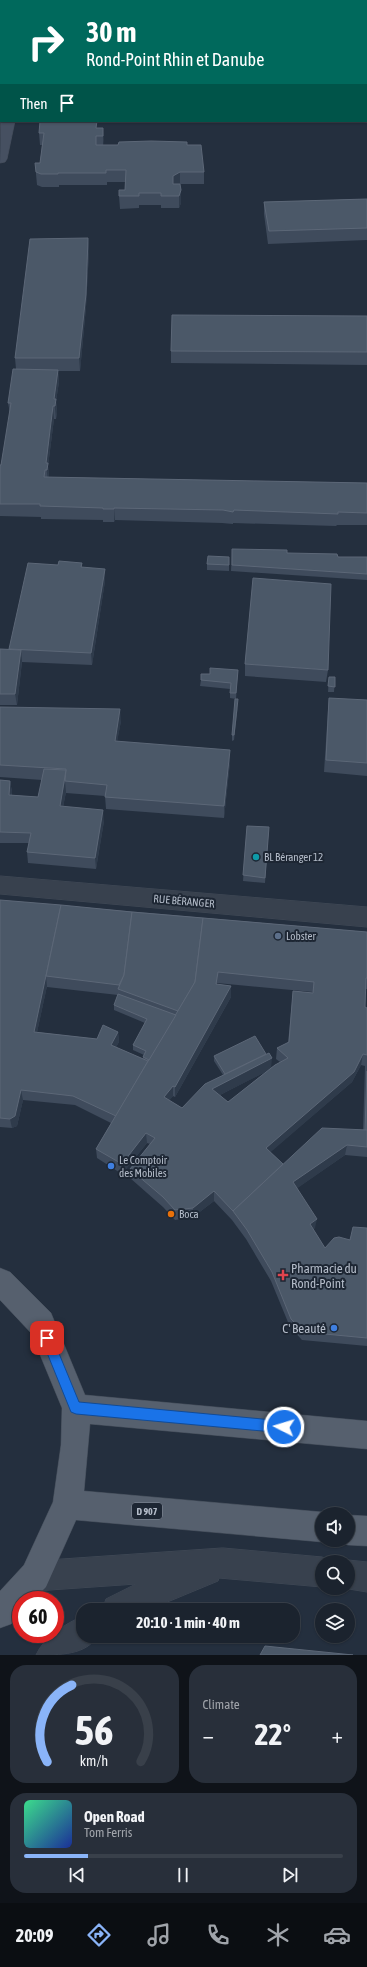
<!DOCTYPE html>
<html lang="en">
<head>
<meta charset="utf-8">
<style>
  body { margin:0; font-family:"Asap Condensed",sans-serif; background:#282f3a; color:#f1f3f6; height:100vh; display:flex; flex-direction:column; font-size:15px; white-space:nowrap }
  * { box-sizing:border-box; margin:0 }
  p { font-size:13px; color:#a0a4aa }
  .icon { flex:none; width:22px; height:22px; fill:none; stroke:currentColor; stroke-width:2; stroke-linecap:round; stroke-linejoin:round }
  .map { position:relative; height:1655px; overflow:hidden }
  .drawer { display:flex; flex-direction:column; gap:10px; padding:10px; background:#0f1319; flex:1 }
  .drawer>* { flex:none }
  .hud { position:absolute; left:0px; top:0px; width:367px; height:122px; box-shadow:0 1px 3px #0004,0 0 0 1px #39404a; background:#00695c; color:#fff; overflow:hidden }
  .buttons { position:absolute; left:315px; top:1507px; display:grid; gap:8px }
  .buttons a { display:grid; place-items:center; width:40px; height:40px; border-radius:50%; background:#1b232e; box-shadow:0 1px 3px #0004,0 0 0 1px #39404a; font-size:20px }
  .speed { position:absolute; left:12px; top:1591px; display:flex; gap:8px; font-size:20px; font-weight:700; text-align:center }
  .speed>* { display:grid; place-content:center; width:52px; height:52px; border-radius:50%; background:#1b232e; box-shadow:0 1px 3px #0004,0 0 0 1px #39404a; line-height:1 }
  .speed .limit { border:6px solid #d22; background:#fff; color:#111 }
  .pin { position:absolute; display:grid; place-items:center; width:34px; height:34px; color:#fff; margin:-17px; border-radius:8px; box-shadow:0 2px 6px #0006 }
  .me { position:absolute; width:44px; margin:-22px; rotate:275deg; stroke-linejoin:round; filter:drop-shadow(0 0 3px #0008) }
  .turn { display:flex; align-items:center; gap:14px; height:84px; padding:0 20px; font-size:18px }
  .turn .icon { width:52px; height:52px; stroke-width:2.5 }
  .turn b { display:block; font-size:28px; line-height:34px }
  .then { display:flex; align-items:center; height:38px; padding:0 20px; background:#0003; gap:8px; font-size:15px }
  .big { font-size:30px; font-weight:700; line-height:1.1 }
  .drawer .widget { flex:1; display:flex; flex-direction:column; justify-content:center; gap:6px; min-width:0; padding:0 14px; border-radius:16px; background:#282f3a }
  .drawer .dial { align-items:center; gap:0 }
  .dial svg { height:104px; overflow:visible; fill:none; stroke:#39404a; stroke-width:7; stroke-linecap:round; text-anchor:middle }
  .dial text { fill:#f1f3f6; stroke:none }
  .song { display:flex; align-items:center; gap:12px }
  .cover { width:48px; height:48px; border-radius:6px; background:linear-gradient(135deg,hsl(150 70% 55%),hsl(230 70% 35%)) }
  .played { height:4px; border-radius:2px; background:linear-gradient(90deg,#8ab4f8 20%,#39404a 20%) }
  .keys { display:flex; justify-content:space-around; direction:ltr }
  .heat { display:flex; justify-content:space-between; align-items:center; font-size:22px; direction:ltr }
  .drawer .tiles { flex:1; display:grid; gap:10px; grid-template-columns:1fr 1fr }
  .widget:last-child { grid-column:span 2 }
  .trip { position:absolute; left:76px; top:1603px; width:224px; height:40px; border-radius:16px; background:#1b232e; box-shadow:0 1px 3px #0004,0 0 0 1px #39404a; font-weight:700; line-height:40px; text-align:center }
  .tabs { display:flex; height:64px; justify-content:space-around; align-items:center; background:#0b0e12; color:#a0a4aa }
  .tabs .icon { width:28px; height:28px }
  .tabs .on { color:#8ab4f8 }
  .tabs b { font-size:18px; color:#f1f3f6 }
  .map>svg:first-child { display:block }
</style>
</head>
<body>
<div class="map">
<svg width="367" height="1655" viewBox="0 0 367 1655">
  <rect width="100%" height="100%" fill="#242f3e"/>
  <polygon fill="#263c3f" points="40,0 358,0 359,1 40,1"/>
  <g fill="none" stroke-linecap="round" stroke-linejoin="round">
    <defs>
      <g id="lane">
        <polygon points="223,1548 322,1557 333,1562 322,1562 322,1587 219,1578 218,1581 148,1610 102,1610 106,1599 136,1584 35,1591 24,1587 20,1576 24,1565 35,1561"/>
        <polygon points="348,1560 367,1562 367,1592 343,1588 348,1588 348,1562 343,1562"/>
        <path d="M 83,1616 L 83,1636 L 97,1636 C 87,1655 59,1655 36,1655 C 44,1637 65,1624 83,1616 Z"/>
      </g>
      <polygon id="street" points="0,876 367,907 367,927 0,894"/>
      <g id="secondary">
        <rect x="14" y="0" width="12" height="1"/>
        <polygon points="1,121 15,121 7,159 5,162 0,163"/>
      </g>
      <g id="primary">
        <polygon points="0,1268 10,1272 51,1313 85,1395 367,1421 367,1449 90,1424 84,1491 322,1512 327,1514 322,1514 322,1540 327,1540 322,1542 76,1520 46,1587 33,1600 21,1600 21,1613 11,1624 0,1628 0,1591 24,1565 53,1502 61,1445 62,1408 31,1333 0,1300"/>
        <polygon points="348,1515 367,1516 367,1546 348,1545 337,1541 348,1540"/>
      </g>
    </defs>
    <use href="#lane" stroke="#414a57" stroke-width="1"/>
    <use href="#street" stroke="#414a57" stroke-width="1"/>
    <use href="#secondary" stroke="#414a57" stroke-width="1"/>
    <use href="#primary" stroke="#414a57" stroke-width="1"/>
    <use href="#lane" fill="#38414e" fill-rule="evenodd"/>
    <use href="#street" fill="#38414e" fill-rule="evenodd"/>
    <use href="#secondary" fill="#465061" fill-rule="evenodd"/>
    <use href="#primary" fill="#56606e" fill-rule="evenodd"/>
  </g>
  <g fill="#3f4b5c" fill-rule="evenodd">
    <polygon points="97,128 103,128 103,145 187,145 204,172 204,184 180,184 181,203 179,208 161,208 161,205 139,205 139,208 120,209 119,196 125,190 125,182 107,182 107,185 59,185 59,187 42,187 37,185 35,163 40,163 42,145 40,145 39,133"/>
    <polygon points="367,199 367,240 268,244 264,214 264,202"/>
    <polygon points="88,238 89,251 86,307 80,371 58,371 59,382 56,401 57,412 56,419 54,419 48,466 49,477 367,483 367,525 337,525 336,526 233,523 233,524 222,523 115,520 114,522 103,522 103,520 41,519 41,517 0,516 0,465 1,465 10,413 8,403 16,369 15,358"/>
    <polygon points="367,316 367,365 171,363 171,351"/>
    <polygon points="232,549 338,557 367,557 367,580 231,571"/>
    <polygon points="229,557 229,571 207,570 207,564"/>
    <polygon points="82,563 82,567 105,581 92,665 22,662 17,705 0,705 0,649 9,650 9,649 58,565"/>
    <polygon points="245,664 328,670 326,682 245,676"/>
    <polygon points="238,670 236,699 230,698 230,689 200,686 201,680 210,674"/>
    <polygon points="329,677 335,677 334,692 328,692"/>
    <polygon points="329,698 367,700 367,776 324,772 328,710"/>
    <polygon points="238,705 234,740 232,741 232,735"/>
    <polygon points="0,707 121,721 117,741 230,762 224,818 106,809 105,796 66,793 66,792 63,807 104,821 96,869 28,863 27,852 29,843 0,843 0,780 10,781 12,792 12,795 38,797 42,780 0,777"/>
    <polygon points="247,826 269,827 265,883 243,881"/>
    <path d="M 0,900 L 367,932 L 367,989 L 365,989 L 365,1007 L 367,1008 L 367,1157 L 345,1155 L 297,1188 L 315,1228 L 313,1229 L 325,1248 L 349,1240 L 367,1228 L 367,1346 L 302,1340 L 290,1327 L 271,1281 L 246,1239 L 232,1220 L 214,1201 L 193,1217 L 175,1220 L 163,1207 L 130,1178 L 130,1169 L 150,1144 L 147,1143 L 122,1174 L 97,1158 L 96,1149 L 111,1123 L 75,1105 L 23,1100 L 17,1126 L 12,1128 L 0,1127 ZM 217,983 L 313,992 L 313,993 L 293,991 L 288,1043 L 277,1048 L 276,1059 L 280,1062 L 272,1067 L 214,1056 L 214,1061 L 223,1075 L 182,1108 L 169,1100 L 173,1096 L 175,1097 L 231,997 L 217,985 ZM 47,986 L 47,987 L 118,995 L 114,1005 L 114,1010 L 145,1023 L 133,1045 L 133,1050 L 144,1055 L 143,1057 L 143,1059 L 116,1047 L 119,1042 L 118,1032 L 97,1039 L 37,1032 ZM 361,1065 L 365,1066 L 363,1130 L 283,1164 L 270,1152 L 352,1082 ZM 267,1071 L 228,1102 L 220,1095 Z"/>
  </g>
  <g fill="#2f3b4b">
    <polygon points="103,128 104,140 103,148"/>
    <polygon points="180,172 180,184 173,188 173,176"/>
    <polygon points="181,190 181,203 179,208 179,196"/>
    <polygon points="88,238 89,251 86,307 80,371 79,358"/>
    <polygon points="58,370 59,382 56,401 57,412 56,419 54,399"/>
    <polygon points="53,406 54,419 48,466 49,476 48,483 46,463"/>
    <polygon points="114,508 115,520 114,522"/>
    <polygon points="105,569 105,581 92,665 91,653"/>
    <polygon points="21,650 22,661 17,705 15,694"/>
    <polygon points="120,709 121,721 115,753 115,741"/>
    <polygon points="230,750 230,762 224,818 224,806"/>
    <polygon points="10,781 12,792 10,805 9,795"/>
    <polygon points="65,781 66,792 61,817 60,806"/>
    <polygon points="103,810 104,821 96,869 95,858"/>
    <polygon points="61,905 46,976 47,986 35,1042 34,1032"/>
    <polygon points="231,986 231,997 175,1097 175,1087"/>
    <polygon points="118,1032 119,1042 112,1055 111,1045"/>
    <polygon points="363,1054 361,1065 352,1082 265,1157 266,1148"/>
    <polygon points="272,1058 271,1069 212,1099 212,1089"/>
    <polygon points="173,1086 173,1096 164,1107 164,1097"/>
    <polygon points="21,1090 23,1100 17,1126 12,1128 10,1119"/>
    <polygon points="146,1133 147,1143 122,1174 122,1164"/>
    <polygon points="347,1145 345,1155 292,1192 293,1182"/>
    <polygon points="214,1191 214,1201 193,1217 193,1208"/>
    <polygon points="317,1219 315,1228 308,1233 310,1224"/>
  </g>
  <g fill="#4b5868" stroke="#5c6777" fill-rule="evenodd">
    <polygon points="40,121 97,121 96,128 103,128 103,136 96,136 96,145 118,145 119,142 151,141 187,142 187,145 201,145 204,172 180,172 173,176 173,184 180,184 181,190 179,196 161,196 161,193 139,193 139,196 119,196 119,190 125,190 126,170 106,170 106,173 58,173 58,174 41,174 36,172 35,163 40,163 44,133 39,133"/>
    <polygon points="367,199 367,228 269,231 264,202"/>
    <polygon points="88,238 86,294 79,358 15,358 30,239"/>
    <polygon points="172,315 367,316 367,352 171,351"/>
    <polygon points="13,369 58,370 54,399 56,399 55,406 53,406 46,463 48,463 47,470 45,470 44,477 367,483 367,513 338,512 338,514 234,510 233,512 223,510 114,508 114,509 103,509 103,508 40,506 40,504 0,504 0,465 1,465 11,403 8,403"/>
    <polygon points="232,549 287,550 287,553 337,554 338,557 367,557 367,574 232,565"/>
    <polygon points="208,556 229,557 229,565 207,564"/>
    <polygon points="59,561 82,563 81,567 105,569 91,653 9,649 28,563 58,565"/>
    <polygon points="253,578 331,584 328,670 245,664"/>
    <polygon points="0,649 21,650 15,694 0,694"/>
    <polygon points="210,668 238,670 236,693 230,693 231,683 201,680 201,674 210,674"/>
    <polygon points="329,677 335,677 335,687 328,686"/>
    <polygon points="329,698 367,700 367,763 326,760"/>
    <polygon points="235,699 238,699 234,735 232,735"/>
    <polygon points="0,707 120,709 115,741 230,750 224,806 105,797 107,785 65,781 66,769 0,765"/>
    <polygon points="44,769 66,770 60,806 103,810 95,858 27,852 31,833 0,832 0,780 10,781 9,795 38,797"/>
    <polygon points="247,826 269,827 265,878 243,875"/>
    <polygon points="0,900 61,905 34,1032 97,1039 103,1025 118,1032 111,1045 148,1061 116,1116 73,1096 21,1090 15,1116 10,1119 0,1118"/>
    <polygon points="61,905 132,912 124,975 119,985 46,976"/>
    <polygon points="132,912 203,918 195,982 178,1011 118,989 124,975"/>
    <path d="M 203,918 L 367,932 L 367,978 L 366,978 L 365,1007 L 367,1008 L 367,1055 L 363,1054 L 354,1072 L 266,1148 L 283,1164 L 233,1211 L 214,1191 L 193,1208 L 175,1210 L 163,1197 L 130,1169 L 155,1138 L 146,1133 L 122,1164 L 96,1149 L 195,982 ZM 218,972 L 314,982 L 313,993 L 293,991 L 289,1042 L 277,1048 L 288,1058 L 275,1065 L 228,1102 L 212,1089 L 272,1058 L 269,1053 L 205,1084 L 182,1108 L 164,1097 L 173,1086 L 175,1087 L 231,986 L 216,984 Z"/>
    <polygon points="118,994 176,1015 149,1060 143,1057 146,1051 133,1045 147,1019 114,1005"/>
    <polygon points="255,1036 266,1054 225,1074 214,1056"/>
    <polygon points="367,1071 367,1130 365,1130"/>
    <polygon points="322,1128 367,1130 367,1147 347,1145 293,1182 317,1219 310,1224 325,1248 334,1238 339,1237 350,1240 353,1227 367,1228 367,1338 304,1332 291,1319 272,1272 247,1230 233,1211"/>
    <polygon points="265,1646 353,1655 260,1655"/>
  </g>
  <polygon fill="#1a73e8" stroke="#114b97" points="47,1332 51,1334 79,1402 284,1421 289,1423 290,1427 289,1431 284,1433 76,1414 71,1412 41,1338 43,1334"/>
  <circle fill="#0f9aa8" stroke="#1d2633" stroke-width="1.5" cx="256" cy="857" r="4"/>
  <circle fill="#5c6f8a" stroke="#1d2633" stroke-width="1.5" cx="278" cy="936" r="4"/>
  <g fill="#3f7fe0" stroke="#1d2633" stroke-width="1.5">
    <circle cx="111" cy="1166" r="4"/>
    <circle cx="334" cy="1328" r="4"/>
  </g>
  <circle fill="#e8710a" stroke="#1d2633" stroke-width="1.5" cx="171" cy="1214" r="4"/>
  <path fill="#e0444e" stroke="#1d2633" stroke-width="1.5" d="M281 1269h4v4h4v4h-4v4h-4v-4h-4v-4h4z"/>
  <g text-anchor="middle" stroke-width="4" stroke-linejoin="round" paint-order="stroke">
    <rect fill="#1d2633" stroke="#878f9c" stroke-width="1" x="132" y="1503" width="30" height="16" rx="3"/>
    <g font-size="10" font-weight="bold" fill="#b4bcc9">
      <text x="147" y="1515">D 907</text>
    </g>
    <g font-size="11" fill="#b4bcc9" stroke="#1d2633" text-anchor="start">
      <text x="264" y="861">BL Béranger 12</text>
      <text x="286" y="940">Lobster</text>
      <text x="119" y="1164">Le Comptoir<tspan x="119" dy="13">des Mobiles</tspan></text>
      <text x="179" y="1218">Boca</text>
    </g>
    <g font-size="11" fill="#b4bcc9" stroke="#1d2633">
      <text transform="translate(184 901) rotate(5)" y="4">RUE BÉRANGER</text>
    </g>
    <g font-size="13" fill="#b4bcc9" stroke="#1d2633" text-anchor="start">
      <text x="291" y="1273">Pharmacie du<tspan x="291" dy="15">Rond-Point</tspan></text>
      <text x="326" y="1333" text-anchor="end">C' Beauté</text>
    </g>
  </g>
</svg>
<div class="buttons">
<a><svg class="icon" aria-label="sound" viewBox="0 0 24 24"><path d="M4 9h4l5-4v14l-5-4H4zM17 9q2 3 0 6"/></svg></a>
<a><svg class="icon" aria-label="search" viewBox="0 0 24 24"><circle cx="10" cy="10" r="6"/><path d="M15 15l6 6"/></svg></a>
<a><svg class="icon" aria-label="layers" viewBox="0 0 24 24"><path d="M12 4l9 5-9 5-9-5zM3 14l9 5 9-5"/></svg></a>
</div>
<div class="speed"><div class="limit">60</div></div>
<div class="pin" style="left:47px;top:1338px;background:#d93025"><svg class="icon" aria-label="arrive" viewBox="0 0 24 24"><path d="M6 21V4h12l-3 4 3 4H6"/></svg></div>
<svg class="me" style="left:284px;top:1427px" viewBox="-20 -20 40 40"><circle r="17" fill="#1a73e8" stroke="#fff" stroke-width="3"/><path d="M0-11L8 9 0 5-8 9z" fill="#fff"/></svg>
<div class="trip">20:10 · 1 min · 40 m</div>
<div class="hud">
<div class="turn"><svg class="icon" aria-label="right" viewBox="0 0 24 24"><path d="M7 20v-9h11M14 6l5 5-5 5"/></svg><div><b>30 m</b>Rond-Point Rhin et Danube</div></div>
<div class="then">Then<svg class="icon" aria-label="arrive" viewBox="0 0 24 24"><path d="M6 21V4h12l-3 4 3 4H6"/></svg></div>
</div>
</div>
<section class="drawer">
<div class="tiles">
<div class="widget dial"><svg viewBox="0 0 100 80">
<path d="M14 69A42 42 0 1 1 86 69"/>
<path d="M14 69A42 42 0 0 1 33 10" stroke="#8ab4f8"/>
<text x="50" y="56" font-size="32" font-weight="700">56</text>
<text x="50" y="72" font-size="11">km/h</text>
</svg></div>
<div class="widget"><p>Climate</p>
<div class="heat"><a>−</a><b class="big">22°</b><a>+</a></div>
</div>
<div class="widget">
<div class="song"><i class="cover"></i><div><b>Open Road</b><p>Tom Ferris</p></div></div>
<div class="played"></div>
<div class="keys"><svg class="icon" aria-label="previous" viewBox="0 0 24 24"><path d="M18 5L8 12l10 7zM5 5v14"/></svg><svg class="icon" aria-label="pause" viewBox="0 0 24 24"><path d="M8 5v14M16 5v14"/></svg><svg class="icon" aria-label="next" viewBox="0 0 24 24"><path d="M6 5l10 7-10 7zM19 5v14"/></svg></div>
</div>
</div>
</section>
<nav class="tabs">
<b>20:09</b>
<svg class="icon on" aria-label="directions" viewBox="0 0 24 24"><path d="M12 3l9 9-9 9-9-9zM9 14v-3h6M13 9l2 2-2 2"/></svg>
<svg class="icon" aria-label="music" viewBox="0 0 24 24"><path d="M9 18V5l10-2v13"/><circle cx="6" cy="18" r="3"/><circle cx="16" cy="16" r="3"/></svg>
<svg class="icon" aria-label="phone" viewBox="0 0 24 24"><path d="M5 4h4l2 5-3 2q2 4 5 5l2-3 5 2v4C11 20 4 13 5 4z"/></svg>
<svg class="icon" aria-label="climate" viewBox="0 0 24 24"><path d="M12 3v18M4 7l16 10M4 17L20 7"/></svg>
<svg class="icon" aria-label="car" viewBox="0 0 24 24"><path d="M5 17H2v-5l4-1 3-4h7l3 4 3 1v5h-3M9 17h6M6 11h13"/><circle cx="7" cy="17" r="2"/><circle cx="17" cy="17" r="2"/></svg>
</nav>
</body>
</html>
